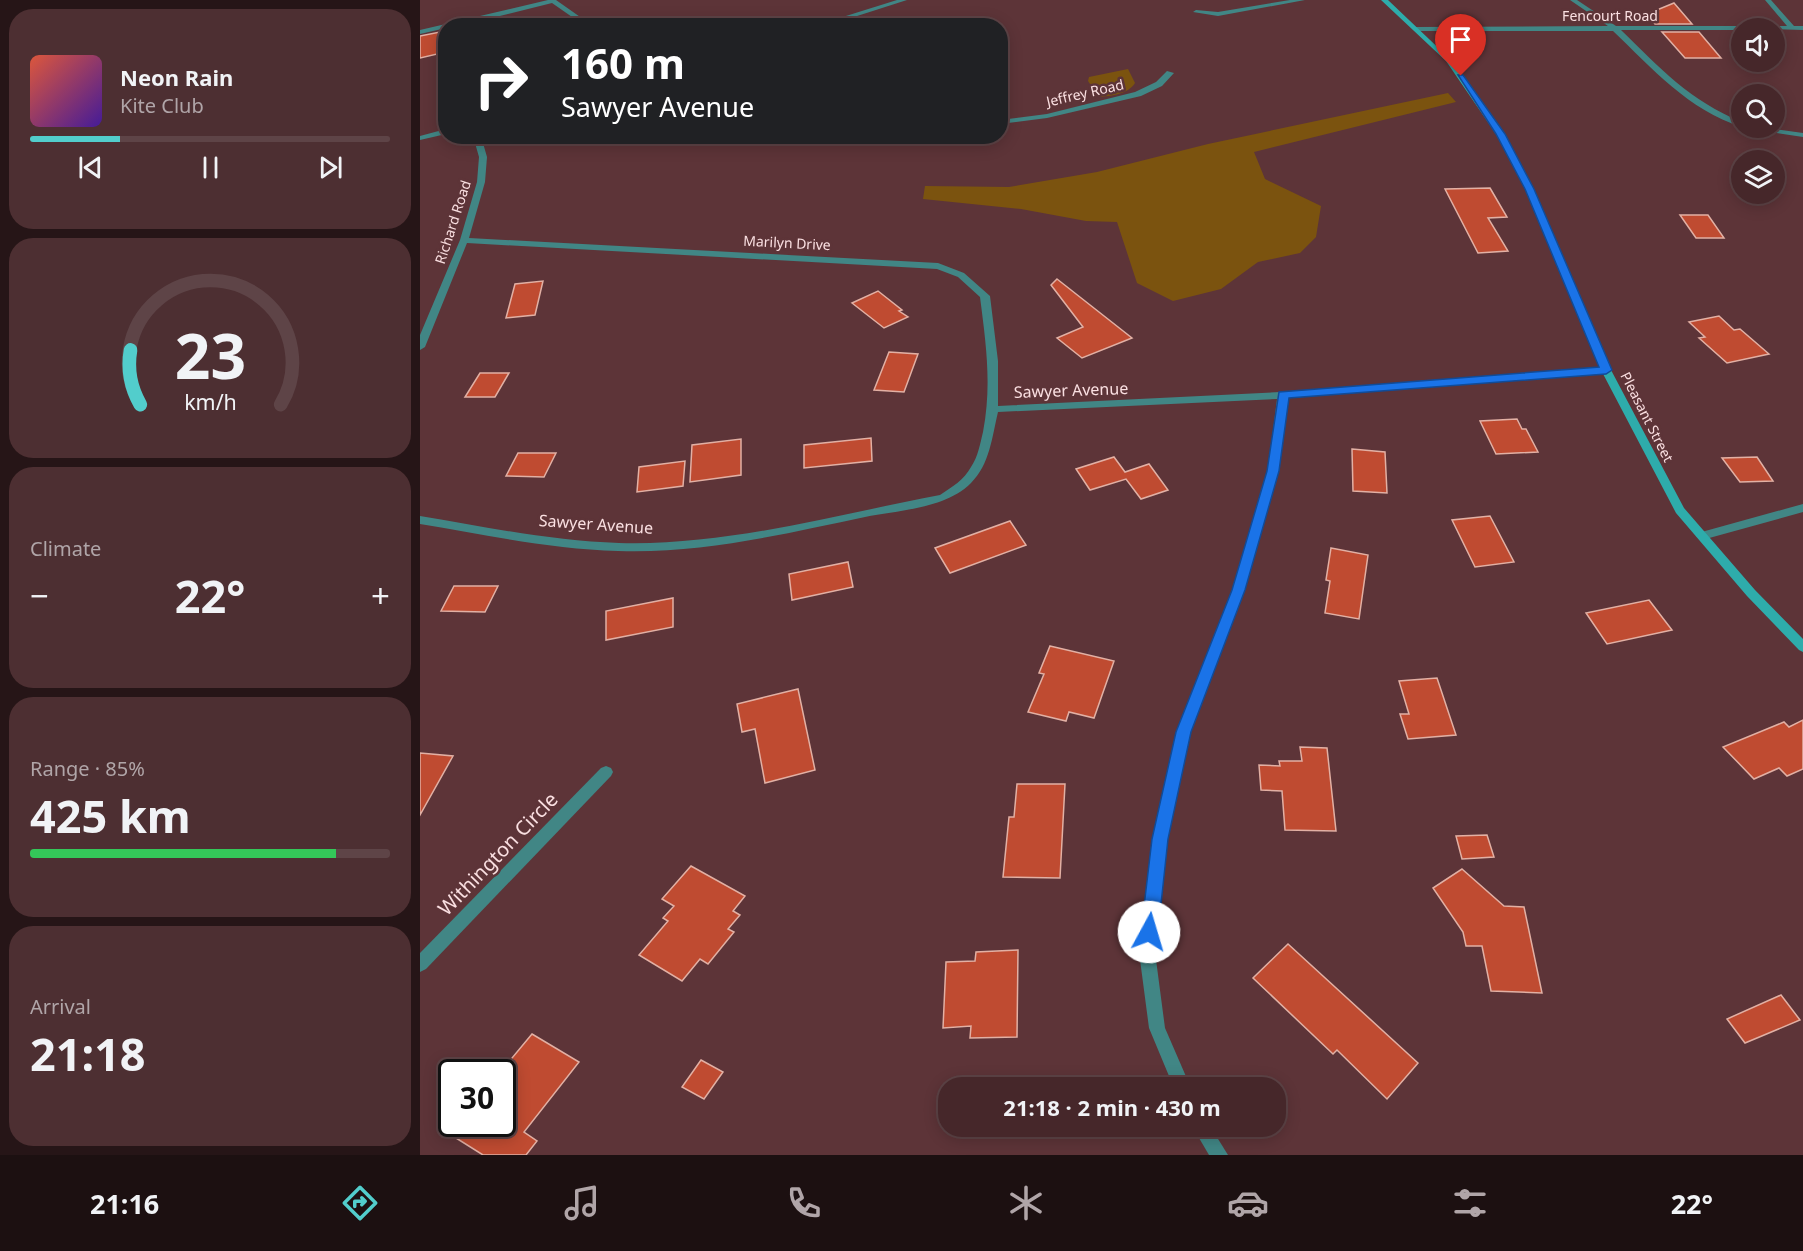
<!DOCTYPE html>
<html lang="en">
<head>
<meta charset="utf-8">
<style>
  body { margin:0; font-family:"Noto Sans",sans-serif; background:#4d2f32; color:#f1f3f6; height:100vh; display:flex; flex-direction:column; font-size:22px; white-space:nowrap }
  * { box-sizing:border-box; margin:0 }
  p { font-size:20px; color:#b0a5a8 }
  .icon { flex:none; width:33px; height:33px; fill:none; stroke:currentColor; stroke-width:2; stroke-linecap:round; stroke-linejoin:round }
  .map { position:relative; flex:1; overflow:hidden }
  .panel { display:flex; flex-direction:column; gap:9px; padding:9px; background:#261517; width:420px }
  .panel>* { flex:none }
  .top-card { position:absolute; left:18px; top:18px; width:570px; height:126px; border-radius:24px; box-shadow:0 3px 15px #0003,0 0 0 2px #5e4447; background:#202124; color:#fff; overflow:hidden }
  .buttons { position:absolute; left:1311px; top:18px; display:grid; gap:12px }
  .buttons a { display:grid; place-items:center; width:54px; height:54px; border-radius:50%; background:#46272a; box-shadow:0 3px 15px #0003,0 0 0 2px #5e4447; font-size:30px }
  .speed { position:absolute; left:18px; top:1059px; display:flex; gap:12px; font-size:30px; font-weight:700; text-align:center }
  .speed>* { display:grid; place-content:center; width:78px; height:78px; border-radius:50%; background:#46272a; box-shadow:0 3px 15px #0003,0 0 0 2px #5e4447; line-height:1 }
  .speed .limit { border:3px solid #111; border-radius:9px; background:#fff; color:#111 }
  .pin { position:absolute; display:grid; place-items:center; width:51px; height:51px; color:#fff; margin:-62px -26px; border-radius:50% 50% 50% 0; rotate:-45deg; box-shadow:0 0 6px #0007 }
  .pin .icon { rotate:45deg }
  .me { position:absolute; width:66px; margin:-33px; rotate:6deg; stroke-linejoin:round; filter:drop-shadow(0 0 4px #0008) }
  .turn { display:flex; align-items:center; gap:21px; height:126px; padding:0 24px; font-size:27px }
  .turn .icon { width:78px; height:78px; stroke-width:2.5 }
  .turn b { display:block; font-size:42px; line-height:51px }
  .big { font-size:45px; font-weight:700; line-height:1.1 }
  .panel .tile { flex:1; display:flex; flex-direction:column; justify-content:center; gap:9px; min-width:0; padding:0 21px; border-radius:24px; background:#4d2f32 }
  .panel .dial { align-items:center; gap:0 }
  .dial svg { height:156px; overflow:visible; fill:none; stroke:#5e4447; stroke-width:7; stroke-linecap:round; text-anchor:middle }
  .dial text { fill:#f1f3f6; stroke:none }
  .song { display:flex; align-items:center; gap:18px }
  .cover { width:72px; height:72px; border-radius:9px; background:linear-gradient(135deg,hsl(10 70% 55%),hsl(260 70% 35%)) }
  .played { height:6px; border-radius:3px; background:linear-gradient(90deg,#52cdcc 25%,#5e4447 25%) }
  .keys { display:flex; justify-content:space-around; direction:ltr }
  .heat { display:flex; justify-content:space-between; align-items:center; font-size:33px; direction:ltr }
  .charge { height:9px; border-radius:4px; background:linear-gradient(90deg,#34c759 85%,#5e4447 0) }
  .trip { position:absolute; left:518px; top:1077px; width:348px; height:60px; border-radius:24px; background:#46272a; box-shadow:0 3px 15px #0003,0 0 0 2px #5e4447; font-weight:700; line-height:60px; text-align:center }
  .menu { display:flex; height:96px; justify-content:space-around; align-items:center; background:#1c1011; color:#b0a5a8 }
  .menu .icon { width:42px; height:42px }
  .menu .selected { color:#52cdcc }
  .menu b { font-size:27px; color:#f1f3f6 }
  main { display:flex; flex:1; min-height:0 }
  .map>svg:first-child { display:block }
</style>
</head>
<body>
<main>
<section class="panel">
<div class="tile">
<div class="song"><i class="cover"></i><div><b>Neon Rain</b><p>Kite Club</p></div></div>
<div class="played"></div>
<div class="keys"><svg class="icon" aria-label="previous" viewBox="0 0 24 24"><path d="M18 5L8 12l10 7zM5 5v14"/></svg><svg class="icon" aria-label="pause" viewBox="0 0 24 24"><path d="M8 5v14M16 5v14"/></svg><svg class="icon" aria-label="next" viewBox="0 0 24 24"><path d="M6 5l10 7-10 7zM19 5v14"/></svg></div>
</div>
<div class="tile dial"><svg viewBox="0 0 100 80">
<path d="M14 69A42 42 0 1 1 86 69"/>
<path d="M14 69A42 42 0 0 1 9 41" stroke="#52cdcc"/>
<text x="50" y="56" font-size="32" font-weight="700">23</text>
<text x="50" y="72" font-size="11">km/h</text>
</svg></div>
<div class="tile"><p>Climate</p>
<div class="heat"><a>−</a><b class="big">22°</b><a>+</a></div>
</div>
<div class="tile"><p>Range · 85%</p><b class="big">425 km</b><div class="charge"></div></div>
<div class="tile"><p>Arrival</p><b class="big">21:18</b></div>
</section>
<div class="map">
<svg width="1383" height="1155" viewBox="0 0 1383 1155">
  <rect width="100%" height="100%" fill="#5d3438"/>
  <g fill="#7b530f">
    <path d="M 708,69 L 715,83 C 708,94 692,96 679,97 L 668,81 L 669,77 Z"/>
    <polygon points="1028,93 1036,102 834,152 845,179 901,206 896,237 880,253 838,262 801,289 753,301 717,283 697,222 666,221 601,209 503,199 505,186 589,187 677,172 788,144"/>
  </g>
  <g fill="#bf4b31" stroke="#e2b0a4" stroke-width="1.5">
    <polygon points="1254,3 1272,24 1235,24 1227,14"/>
    <polygon points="20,32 26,37 26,52 0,58 0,36"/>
    <polygon points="1242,32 1279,32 1301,58 1265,58"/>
    <polygon points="1070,188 1087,217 1068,218 1088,251 1058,253 1025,189"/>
    <polygon points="1260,215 1288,215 1304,238 1276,238"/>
    <polygon points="637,279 712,338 662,358 637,338 663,327 631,285"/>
    <polygon points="123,281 115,315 86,318 95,284"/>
    <polygon points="458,291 482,310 479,311 488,317 464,328 432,303"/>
    <polygon points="1299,316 1314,330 1320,329 1349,354 1307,363 1279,338 1285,337 1269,322"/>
    <polygon points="469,352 498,354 484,392 454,390"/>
    <polygon points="60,373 89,373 75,397 45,397"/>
    <polygon points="1097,419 1102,429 1106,429 1118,452 1076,454 1060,421"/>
    <polygon points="451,438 452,461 384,468 384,445"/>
    <polygon points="321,439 321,475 270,482 272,445"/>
    <polygon points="932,449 965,452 967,493 933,491"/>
    <polygon points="98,453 136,453 124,477 86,476"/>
    <polygon points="694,457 705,472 729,464 748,490 721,499 706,479 670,490 656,469"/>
    <polygon points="1337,457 1353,481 1320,482 1302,458"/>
    <polygon points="265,461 263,486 217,492 219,467"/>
    <polygon points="1070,516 1094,562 1055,567 1032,520"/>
    <polygon points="590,521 606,545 530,573 515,548"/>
    <polygon points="911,548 948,555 939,619 905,613 910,581 906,580"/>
    <polygon points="428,562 433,587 372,600 369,574"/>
    <polygon points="34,586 78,586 65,612 21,611"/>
    <polygon points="253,598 253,627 186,640 186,611"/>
    <polygon points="1229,600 1252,630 1187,644 1166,613"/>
    <polygon points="630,646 694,661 674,718 649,712 646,721 608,712 624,674 619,673"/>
    <polygon points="1017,678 1036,735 988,739 980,714 989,714 979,681"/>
    <polygon points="378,689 395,770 345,783 335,729 322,732 317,704"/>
    <polygon points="1383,720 1383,769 1367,776 1359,768 1334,779 1303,747 1364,722 1369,727"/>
    <polygon points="880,747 907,748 916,831 865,830 862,791 841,790 839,765 860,766 859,761 882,761"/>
    <polygon points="0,753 33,756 0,815"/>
    <polygon points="597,784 645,784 640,878 583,877 589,817 594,817"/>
    <polygon points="1067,835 1074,857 1042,859 1036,836"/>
    <polygon points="271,866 325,896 313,911 320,915 308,929 314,932 288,964 280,959 262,981 219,955 248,921 243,918 254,906 242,899"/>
    <polygon points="1042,869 1084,906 1104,907 1122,993 1071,991 1062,946 1046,946 1043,932 1013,888"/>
    <polygon points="868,944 998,1063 967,1099 917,1050 913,1054 833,978"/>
    <polygon points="598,950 597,1037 550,1038 551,1026 523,1028 526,962 555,961 556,952"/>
    <polygon points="1361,995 1380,1020 1325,1043 1307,1019"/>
    <polygon points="112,1034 159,1062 104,1132 117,1141 106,1155 63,1155 36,1138 48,1124 82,1124 82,1070"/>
    <polygon points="281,1060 303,1072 284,1099 262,1087"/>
  </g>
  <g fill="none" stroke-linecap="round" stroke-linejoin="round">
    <polygon fill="#418685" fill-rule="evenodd" points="870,0 885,0 798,16 773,12 776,10 798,12"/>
    <g fill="#418685" fill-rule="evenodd">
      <polygon points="128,0 136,0 173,26 165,26 132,3 39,26 26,26 26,28 0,34 0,30"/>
      <polygon points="477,0 487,0 406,26 394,26"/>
      <path d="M 1150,0 L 1157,0 L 1196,26 L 1367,26 L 1345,0 L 1351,0 L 1374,26 L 1383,26 L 1383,30 L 1322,28 L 1322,30 L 1201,30 C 1240,68 1270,101 1322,122 L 1322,127 C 1268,110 1232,68 1193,31 L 996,31 L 993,29 L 996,27 L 1188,26 Z"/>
      <polygon points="747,71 754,73 742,86 721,96 627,118 580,124 580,120 627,114 715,92 736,82"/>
      <polygon points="1332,128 1348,128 1383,133 1383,137 1336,130"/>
      <polygon points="26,129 26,134 0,140 0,136"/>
      <path d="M 53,136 L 61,136 L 67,157 L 65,182 L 49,238 L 518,263 L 544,273 L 570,296 L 578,361 L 578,406 L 880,391 L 1190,368 L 1190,372 L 1186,373 L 868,398 L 858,471 L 824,590 L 770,732 L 747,839 L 735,952 L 745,1028 L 771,1088 L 754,1088 L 729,1028 L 719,952 L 733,839 L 756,732 L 812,590 L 848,471 L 857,399 L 578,412 C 572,437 570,464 551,483 C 525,509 479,510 445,517 C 364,534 281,554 198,551 C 131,549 66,535 0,524 L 0,516 C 66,527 132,541 199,543 C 307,546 415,515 520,495 C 532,487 544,480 551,467 C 558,457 560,444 563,432 C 572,385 566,344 560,297 L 538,277 L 517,269 L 47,243 L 5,347 L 0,350 L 0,335 L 40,240 L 57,182 L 59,157 Z"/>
      <polygon points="1383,504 1383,512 1282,540 1276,536 1278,533"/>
      <polygon points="186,766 191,768 193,772 191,776 6,969 0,972 0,953 181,768"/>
      <polygon points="772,1126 790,1126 808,1155 789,1155"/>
    </g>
    <polygon fill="#2eacab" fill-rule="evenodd" points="961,0 968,0 1030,59 1084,134 1114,189 1191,370 1264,508 1335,590 1383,639 1383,652 1379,650 1327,596 1256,513 1181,370 1106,189 1076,134 1026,61"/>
  </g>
  <polygon fill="#1a73e8" stroke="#114b97" stroke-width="1.5" points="1038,75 1043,75 1085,134 1114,189 1192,370 1186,374 869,398 859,471 825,590 771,732 748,839 738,932 735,938 729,940 723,938 721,932 732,839 756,732 812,590 847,471 859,392 1179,367 1105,189 1076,134"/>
  <g text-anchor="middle" stroke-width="5" stroke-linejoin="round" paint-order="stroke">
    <g font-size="14" fill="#fadfe1" stroke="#5d3438">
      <text x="1190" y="21">Fencourt Road</text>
      <text transform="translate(665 93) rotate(-13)" y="5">Jeffrey Road</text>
      <text transform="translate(33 222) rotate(-72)" y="5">Richard Road</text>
      <text transform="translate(367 243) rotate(3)" y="5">Marilyn Drive</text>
      <text transform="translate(1227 417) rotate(63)" y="5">Pleasant Street</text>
    </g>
    <g font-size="16" fill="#fadfe1" stroke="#5d3438">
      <text transform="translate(651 390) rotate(-2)" y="6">Sawyer Avenue</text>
      <text transform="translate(176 524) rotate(4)" y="6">Sawyer Avenue</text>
    </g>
    <g font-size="20" fill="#fadfe1" stroke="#5d3438">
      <text transform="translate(78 854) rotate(-46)" y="7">Withington Circle</text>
    </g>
  </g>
</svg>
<div class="buttons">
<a><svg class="icon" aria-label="sound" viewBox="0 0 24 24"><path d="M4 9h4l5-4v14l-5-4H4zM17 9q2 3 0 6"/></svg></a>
<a><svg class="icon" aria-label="search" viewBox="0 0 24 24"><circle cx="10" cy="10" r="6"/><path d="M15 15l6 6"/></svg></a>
<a><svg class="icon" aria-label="layers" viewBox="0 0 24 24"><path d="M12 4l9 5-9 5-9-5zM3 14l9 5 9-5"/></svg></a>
</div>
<div class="speed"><div class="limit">30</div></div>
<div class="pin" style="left:1041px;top:76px;background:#d93025"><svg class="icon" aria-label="arrive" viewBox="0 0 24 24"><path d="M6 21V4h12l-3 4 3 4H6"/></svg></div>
<svg class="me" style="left:729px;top:932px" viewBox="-20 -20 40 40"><circle r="19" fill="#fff"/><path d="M0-13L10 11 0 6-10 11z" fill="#1a73e8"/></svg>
<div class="trip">21:18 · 2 min · 430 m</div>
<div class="top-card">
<div class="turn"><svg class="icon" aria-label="right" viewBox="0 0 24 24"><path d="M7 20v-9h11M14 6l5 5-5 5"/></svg><div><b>160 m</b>Sawyer Avenue</div></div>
</div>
</div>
</main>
<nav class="menu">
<b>21:16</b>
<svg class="icon selected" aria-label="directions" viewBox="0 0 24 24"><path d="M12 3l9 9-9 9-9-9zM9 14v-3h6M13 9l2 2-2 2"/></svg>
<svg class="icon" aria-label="music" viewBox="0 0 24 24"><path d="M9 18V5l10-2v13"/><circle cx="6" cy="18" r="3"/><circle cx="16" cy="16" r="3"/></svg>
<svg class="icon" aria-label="phone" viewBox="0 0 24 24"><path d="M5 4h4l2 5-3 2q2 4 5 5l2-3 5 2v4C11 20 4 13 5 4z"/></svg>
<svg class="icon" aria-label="climate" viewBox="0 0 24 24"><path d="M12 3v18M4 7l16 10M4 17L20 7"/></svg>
<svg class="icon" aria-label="car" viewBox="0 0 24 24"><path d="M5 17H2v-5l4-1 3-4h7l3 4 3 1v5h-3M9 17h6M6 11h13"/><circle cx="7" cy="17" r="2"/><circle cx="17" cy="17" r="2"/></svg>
<svg class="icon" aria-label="filters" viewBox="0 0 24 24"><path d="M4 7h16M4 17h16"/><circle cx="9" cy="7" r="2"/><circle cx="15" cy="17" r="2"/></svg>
<b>22°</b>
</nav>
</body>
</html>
